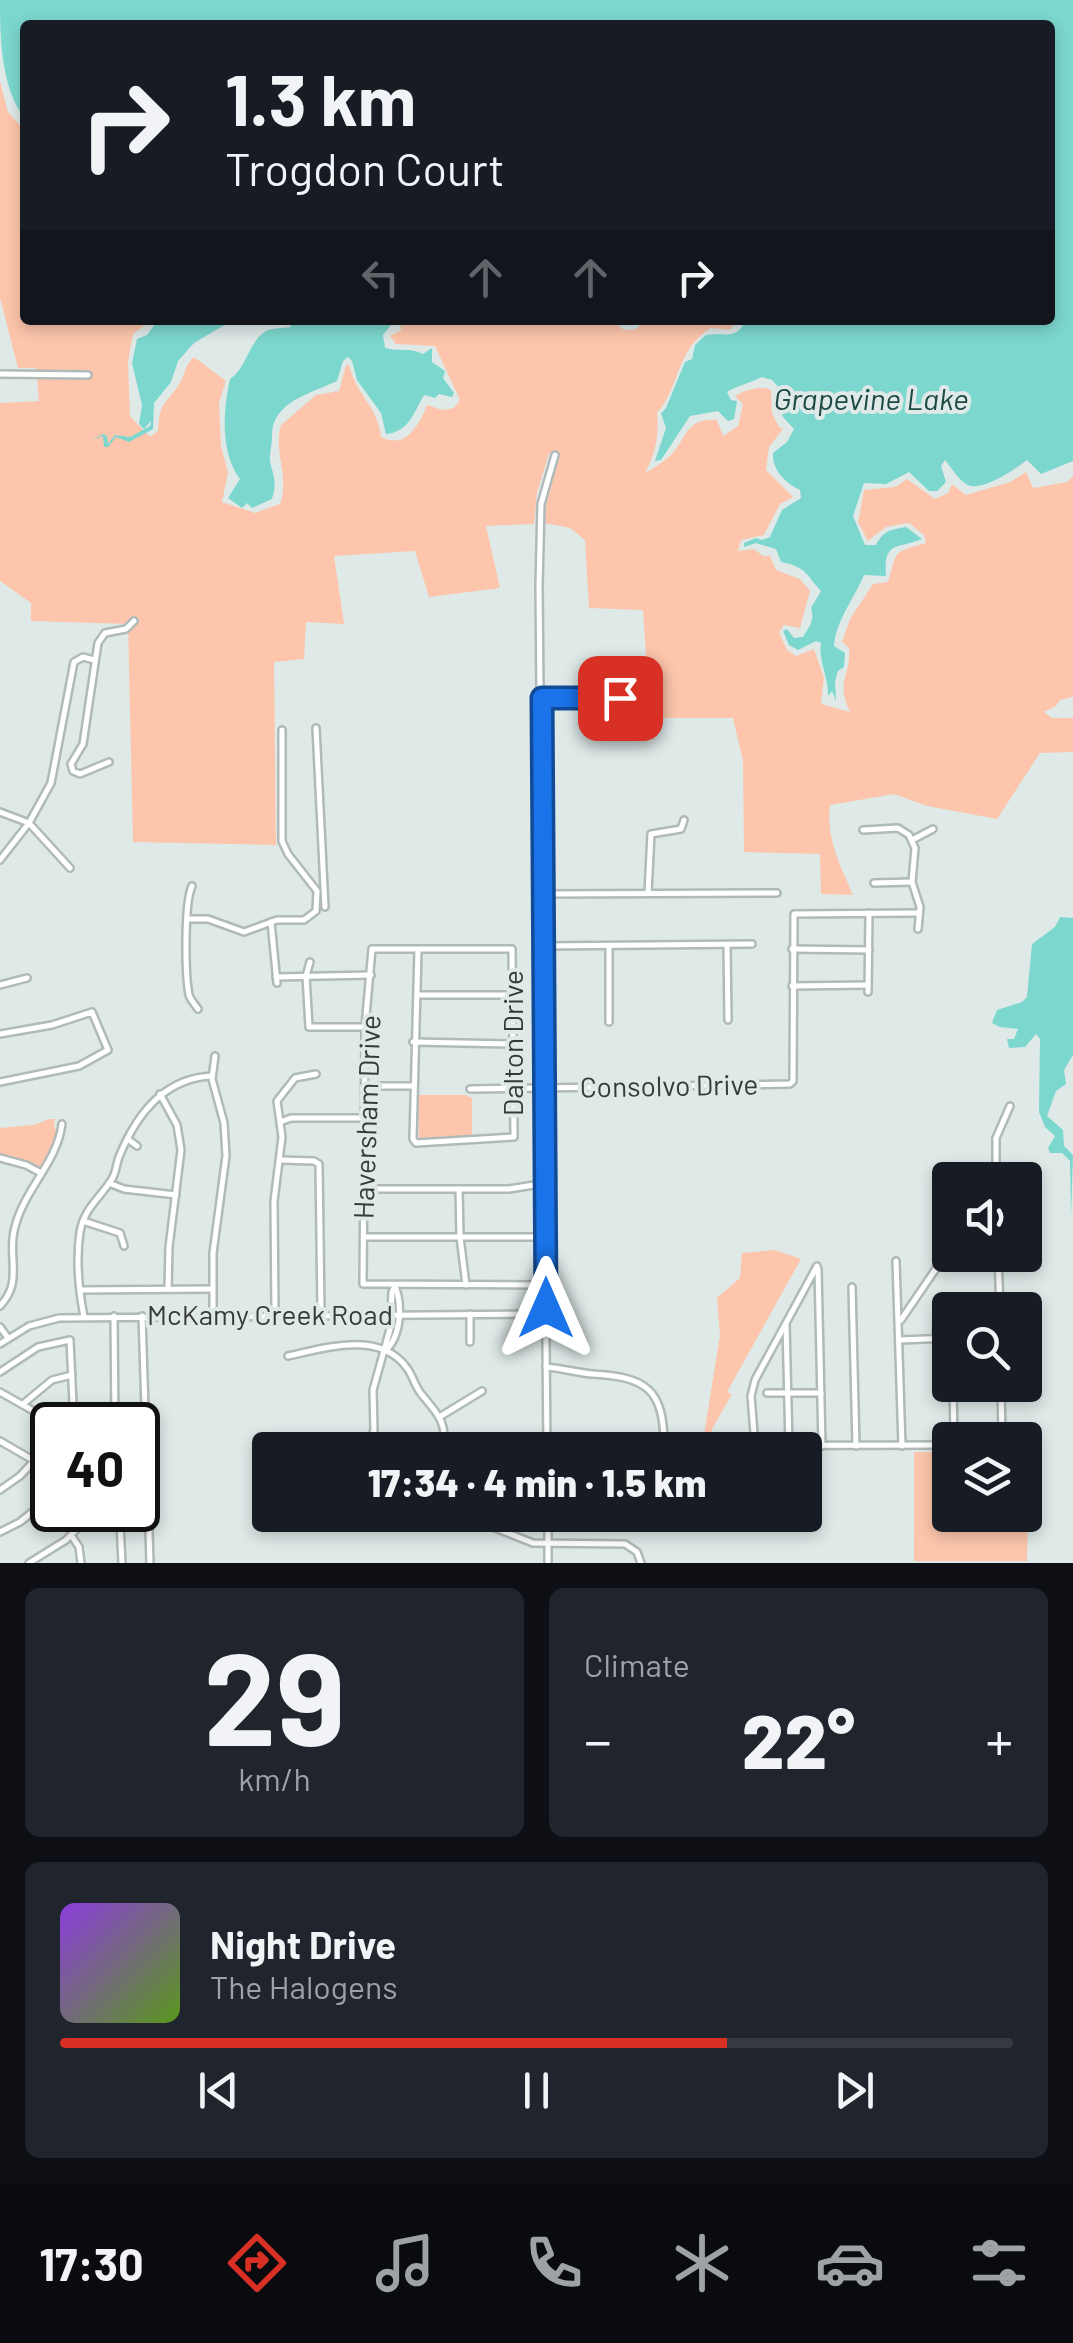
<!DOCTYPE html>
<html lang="en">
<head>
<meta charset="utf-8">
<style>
  body { margin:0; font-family:Barlow,sans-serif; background:#20242c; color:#f1f3f6; height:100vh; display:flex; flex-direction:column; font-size:38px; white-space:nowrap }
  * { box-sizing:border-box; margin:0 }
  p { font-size:32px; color:#9ea1a6 }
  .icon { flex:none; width:55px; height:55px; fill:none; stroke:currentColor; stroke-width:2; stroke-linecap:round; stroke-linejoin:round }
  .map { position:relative; height:1563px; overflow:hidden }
  .details { display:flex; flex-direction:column; gap:25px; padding:25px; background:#0d0f14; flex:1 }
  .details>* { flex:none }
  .banner { position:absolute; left:20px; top:20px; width:1035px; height:305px; border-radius:10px; box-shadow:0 5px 15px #0003; background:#171b24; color:#f1f3f6; overflow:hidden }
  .fabs { position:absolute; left:932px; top:1162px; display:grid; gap:20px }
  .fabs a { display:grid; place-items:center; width:110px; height:110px; border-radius:10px; background:#171b24; box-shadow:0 5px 15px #0003; font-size:50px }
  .speed { position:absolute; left:30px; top:1402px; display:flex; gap:20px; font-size:50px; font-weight:700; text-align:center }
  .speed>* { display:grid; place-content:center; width:130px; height:130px; border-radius:50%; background:#171b24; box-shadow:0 5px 15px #0003; line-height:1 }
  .speed .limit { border:5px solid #111; border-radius:15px; background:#fff; color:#111 }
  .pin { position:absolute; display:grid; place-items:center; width:85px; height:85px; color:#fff; margin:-42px; border-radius:20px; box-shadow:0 5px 15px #0006 }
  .me { position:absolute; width:110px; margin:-55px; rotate:0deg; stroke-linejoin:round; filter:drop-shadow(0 0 8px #0008) }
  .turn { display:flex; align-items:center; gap:35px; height:210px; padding:0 40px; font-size:45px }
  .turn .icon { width:130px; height:130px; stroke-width:2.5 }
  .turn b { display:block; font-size:70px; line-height:85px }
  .lanes { display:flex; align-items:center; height:95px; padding:0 40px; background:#0003; justify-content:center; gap:50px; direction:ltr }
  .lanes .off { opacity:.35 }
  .big { font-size:75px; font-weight:800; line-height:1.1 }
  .details .widget { flex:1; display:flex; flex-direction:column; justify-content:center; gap:15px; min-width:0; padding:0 35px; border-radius:15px; background:#20242c }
  .details .dial { align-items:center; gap:0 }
  .dial b { font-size:130px; line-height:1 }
  .song { display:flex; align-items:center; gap:30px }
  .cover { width:120px; height:120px; border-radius:15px; background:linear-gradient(135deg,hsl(270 70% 55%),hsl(90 70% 35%)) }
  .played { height:10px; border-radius:5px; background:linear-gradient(90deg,#d93025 70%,#363941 70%) }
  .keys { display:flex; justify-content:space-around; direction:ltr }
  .heat { display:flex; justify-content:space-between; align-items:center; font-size:55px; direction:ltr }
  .details .tiles { flex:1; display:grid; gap:25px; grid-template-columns:1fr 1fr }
  .widget:last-child { grid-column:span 2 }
  .trip { position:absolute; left:252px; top:1432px; width:570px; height:100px; border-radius:10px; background:#171b24; box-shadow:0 5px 15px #0003; font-weight:800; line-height:100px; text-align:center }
  .dock { display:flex; height:160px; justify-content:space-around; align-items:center; background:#090b0e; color:#9ea1a6 }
  .dock .icon { width:70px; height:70px }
  .dock .on { color:#d93025 }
  .dock b { font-size:45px; color:#f1f3f6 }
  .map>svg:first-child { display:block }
</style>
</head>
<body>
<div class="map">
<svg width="1073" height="1563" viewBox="0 0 1073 1563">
  <rect width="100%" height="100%" fill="#dee9e8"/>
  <g fill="#fdc6ac">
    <path d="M 0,81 L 8,112 L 25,131 L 25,320 L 152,320 L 133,334 L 128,362 L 130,416 L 150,437 L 158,431 C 160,402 163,407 178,386 C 185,376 184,366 194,357 L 226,381 L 219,403 L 221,446 L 228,472 L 222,502 L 255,513 L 280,504 C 290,476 273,452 281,425 L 316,395 L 339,391 L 346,365 L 349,365 C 357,397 378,406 381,437 C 406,450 419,425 427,405 L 442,410 L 454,408 L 460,400 L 435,346 L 396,344 L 390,336 L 401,330 L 400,320 L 613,320 L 624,330 L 636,329 L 646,320 L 739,320 L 729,330 L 711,328 C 675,350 680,388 657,413 C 659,436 656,453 645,473 C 654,468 665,461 673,453 C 688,434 688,418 717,420 L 723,436 L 738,426 L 743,404 L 735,396 C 745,390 760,385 771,390 L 772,413 L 779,427 L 783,429 L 769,447 L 766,470 L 793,497 L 780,504 L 764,535 L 741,540 L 738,551 L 754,549 L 763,556 L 770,556 L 776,570 L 800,579 L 810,591 L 800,628 L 784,625 L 779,632 L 787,650 L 796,656 L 814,649 L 824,678 L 821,704 L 850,712 C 835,680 851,677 849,648 L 842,642 L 850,619 L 873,584 L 888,582 C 898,551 890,553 926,543 L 924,535 L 909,523 L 886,527 L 868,541 L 858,522 L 864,490 L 895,487 L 907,479 L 935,499 L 948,493 L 952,484 L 966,495 L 1010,482 L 1026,472 L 1033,488 L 1067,482 L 1073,476 L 1073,697 L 1060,700 L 1056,706 L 1044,712 L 1052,718 L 1073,718 L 1073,752 L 1040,753 L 997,819 L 927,806 L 894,794 L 830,805 C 826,839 840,864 853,895 L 821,894 L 820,854 L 744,852 L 743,761 L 733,718 L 650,718 L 643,610 L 589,608 L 585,540 L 570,528 L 545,523 L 548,487 L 559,455 L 549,453 L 537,493 L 534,524 L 486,526 L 500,588 L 429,597 L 415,551 L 334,556 L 344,624 L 306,622 L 304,659 L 274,662 L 276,845 L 133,842 L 128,624 L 31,621 L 31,603 L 0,581 L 0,403 L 39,401 L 36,368 L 18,368 L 0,298 Z"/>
    <polygon points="418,1095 466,1095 472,1098 472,1137 419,1139"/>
    <polygon points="49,1119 55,1119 54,1128 59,1132 55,1148 42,1169 0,1156 0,1128 34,1125"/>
    <polygon points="775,1250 801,1259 727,1392 732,1394 712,1429 712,1441 703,1441 720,1335 717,1298 740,1278 742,1253"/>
    <polygon points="914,1452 950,1452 950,1515 1025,1515 1025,1452 1029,1452 1027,1561 914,1561"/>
  </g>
  <g fill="#7cd7ce">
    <path d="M 0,0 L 1073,0 L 1073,461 L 1041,474 L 1027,460 C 1019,466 982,494 966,484 C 959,480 950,466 945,460 L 941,466 L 946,482 L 937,491 L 929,491 L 909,472 L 886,484 L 864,483 L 853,516 L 865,545 L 876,545 C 884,530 890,530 906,527 L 922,539 C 898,549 883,540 886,576 L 864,575 C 854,599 836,620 834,646 L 845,653 L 844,667 L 838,671 L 835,681 L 836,701 L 832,691 L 828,696 C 829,677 818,660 821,643 L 816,641 L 798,650 L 789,645 L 783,631 L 787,629 L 794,638 L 803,637 C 809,627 815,621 811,608 L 821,591 C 806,575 807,567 781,562 L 776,549 L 756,543 L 744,547 L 744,543 L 756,538 L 762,540 L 770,537 L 782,510 L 801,498 L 800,490 C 785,483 772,470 773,453 L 787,442 L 794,429 L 783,417 L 778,401 L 782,391 L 772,380 L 762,377 C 750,383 739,385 727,392 L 731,400 L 737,401 L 734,419 L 728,421 L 718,411 L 690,416 L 661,460 L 655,461 L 666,428 L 661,413 L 666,408 L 685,362 L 692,359 L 695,345 L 706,335 C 722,332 738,341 745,320 L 1050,320 L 1050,25 L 25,25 L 25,119 C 1,88 0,38 0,0 Z"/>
    <polygon points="158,320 233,320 194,343 178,361 171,382 154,403 153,429 129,442 116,437 108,447 104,447 103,436 92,440 103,434 107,436 108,444 115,435 130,437 150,426 151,421 144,429 139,424 142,405 132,363 137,339 147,335"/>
    <path d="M 289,320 L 389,323 L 391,325 L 383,335 L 385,348 C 398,352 411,347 423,354 L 432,348 L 432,362 L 445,371 L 443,378 L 454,393 L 452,397 L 439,394 L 435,398 L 424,395 C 414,412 409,432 386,434 L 381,413 L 357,380 L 352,361 L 348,357 L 343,361 L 337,381 C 310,394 270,402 272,438 C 272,446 269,454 270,462 C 274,477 277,483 272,499 L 252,508 L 247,503 L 242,508 L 228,498 L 240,479 C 220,452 223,411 230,379 C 247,368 248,342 266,331 C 271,328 285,328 291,327 Z"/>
    <polygon points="1060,917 1073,918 1073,1055 1064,1070 1066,1084 1056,1091 1047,1116 1063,1130 1064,1146 1073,1155 1071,1216 1070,1161 1062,1153 1050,1153 1048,1148 1055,1136 1045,1127 1039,1112 1040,1039 1036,1034 1025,1047 1009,1048 1007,1039 1014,1039 1018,1029 1000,1027 992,1023 997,1010 1022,1002 1027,997 1032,944 1055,927"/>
  </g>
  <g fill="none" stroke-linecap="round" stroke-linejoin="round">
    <defs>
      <g id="minor">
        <polyline points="0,374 88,375"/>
        <polyline points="542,698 627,698 629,703"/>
        <polyline points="316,728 325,907"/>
        <polyline points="109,762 80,774 73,771 71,764 83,744 98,643 105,633 126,629 134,621"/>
        <polyline points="0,812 29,823 70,868"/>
        <polyline points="863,830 898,828 909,835 915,848 912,882 920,907 918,929"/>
        <polyline points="912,840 933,829"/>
        <polyline points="0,860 29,823 51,783 74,662 83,657 94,660"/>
        <polyline points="874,883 912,882"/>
        <path d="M 192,886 C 184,904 185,974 189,995 C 191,1001 194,1003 198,1009"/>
        <polyline points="648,893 651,834 681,829 684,820"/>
        <polyline points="544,894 777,893"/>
        <polyline points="187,919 208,919 244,932 277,920 304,920 316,911 317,891 288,854 282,841 282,730"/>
        <polyline points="271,922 277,983"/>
        <polyline points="727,945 728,1020"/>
        <polyline points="543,946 752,944"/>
        <polyline points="609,946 609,1022"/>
        <polyline points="792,949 869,950"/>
        <polyline points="418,950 413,1139 416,1143 514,1137 512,949 372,949 365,1027 363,1284 532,1285"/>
        <polyline points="310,962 306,976 309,1027 365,1027"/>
        <polyline points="276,977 371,975"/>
        <polyline points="0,985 27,978"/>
        <polyline points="792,986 868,985"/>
        <polyline points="868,992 869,913"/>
        <polyline points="418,995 514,995"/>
        <polyline points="0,1034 52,1025 92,1012 108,1050 79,1066 0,1082"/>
        <polyline points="413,1042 514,1044"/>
        <polyline points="366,1086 413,1086"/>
        <polyline points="470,1089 790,1084 793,1081 794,914 918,913"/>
        <polyline points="160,1094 177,1125 181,1150 169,1247 168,1289"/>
        <polyline points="280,1122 291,1118 366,1118"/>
        <polyline points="129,1140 137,1146"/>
        <polyline points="0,1158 26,1165 41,1173"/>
        <polyline points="280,1160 314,1161 319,1164 321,1313"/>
        <polyline points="996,1180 996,1138 1010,1106"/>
        <polyline points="109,1183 124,1189 176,1195"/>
        <polyline points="362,1189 509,1189 534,1185"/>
        <polyline points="459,1189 460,1237 466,1285"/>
        <polyline points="83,1221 120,1233 124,1246"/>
        <polyline points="364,1237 546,1237"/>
        <polyline points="998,1255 1000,1310"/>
        <polyline points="896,1261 902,1446"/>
        <polyline points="818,1269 822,1446"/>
        <polyline points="852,1287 856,1446"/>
        <polyline points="80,1290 212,1289"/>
        <path d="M 0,1306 C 23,1282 8,1259 14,1231 C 23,1189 57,1164 62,1124"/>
        <polyline points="275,1314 274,1201 282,1137 277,1101 295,1078 316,1074"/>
        <polyline points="213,1315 213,1253 226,1156 224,1123 212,1079 215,1056"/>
        <polyline points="114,1316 115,1425"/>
        <polyline points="142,1316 150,1563"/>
        <path d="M 84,1317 C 79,1291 76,1258 80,1232 C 84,1208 101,1197 112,1179 C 116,1173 116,1165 119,1157 C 136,1115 164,1078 212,1076"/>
        <polyline points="901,1320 950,1248"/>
        <polyline points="786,1324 789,1446"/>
        <polyline points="0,1327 8,1338"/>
        <polyline points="936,1339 937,1321"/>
        <polyline points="900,1340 950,1338"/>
        <polyline points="470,1342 470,1314"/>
        <polyline points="0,1344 29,1326 59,1318 546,1314"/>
        <path d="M 384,1352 C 401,1338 403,1306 395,1286"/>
        <path d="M 288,1356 C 325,1348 380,1330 407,1368 C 413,1376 415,1387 422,1395 C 438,1414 448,1424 443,1450"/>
        <path d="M 546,1367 C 562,1368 577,1373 593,1374 C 646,1377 664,1389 664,1445"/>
        <polyline points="0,1372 38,1347 70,1340 74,1425"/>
        <polyline points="953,1385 954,1440"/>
        <polyline points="1001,1385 1002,1440"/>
        <polyline points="0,1392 58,1425"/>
        <polyline points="767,1393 821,1393"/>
        <polyline points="23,1404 52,1380 72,1375"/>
        <polyline points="441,1416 482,1391"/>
        <polyline points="0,1441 52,1471"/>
        <polyline points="526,1446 950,1445"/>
        <polyline points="755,1446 751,1396 755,1380 817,1266"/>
        <polyline points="286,1450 286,1444"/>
        <polyline points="367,1450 374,1430 373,1390 390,1329 392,1292 395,1286"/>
        <polyline points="547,1450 539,585 541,504 555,455"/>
        <polyline points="0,1490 20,1476 34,1461"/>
        <polyline points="115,1510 120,1524 122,1563"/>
        <polyline points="285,1515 285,1522 289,1525 366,1523 389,1515"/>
        <polyline points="548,1515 548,1563"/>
        <polyline points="474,1526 490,1526 533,1543 625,1544 637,1552 641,1563"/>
        <polyline points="0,1532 20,1522 52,1496"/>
        <polyline points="71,1535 79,1547 81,1563"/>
        <polyline points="29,1563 66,1540 95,1510"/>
      </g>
    </defs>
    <use href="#minor" stroke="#b0bab9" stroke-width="10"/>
    <use href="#minor" stroke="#fff" stroke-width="5"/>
  </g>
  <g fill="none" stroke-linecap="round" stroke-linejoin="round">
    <defs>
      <polyline id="route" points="546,1308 542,698 620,698"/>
    </defs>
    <use href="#route" stroke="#114b97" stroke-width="25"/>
    <use href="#route" stroke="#1a73e8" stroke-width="18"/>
  </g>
  <g text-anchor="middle" stroke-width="8" stroke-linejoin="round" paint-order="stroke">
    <g font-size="28" fill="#363a39" stroke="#dee9e8">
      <text transform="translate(513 1043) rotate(-90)" y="10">Dalton Drive</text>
      <text transform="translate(669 1086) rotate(-1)" y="10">Consolvo Drive</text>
      <text transform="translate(367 1117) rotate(-88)" y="10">Haversham Drive</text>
      <text x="270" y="1325">McKamy Creek Road</text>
    </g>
    <g font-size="30" font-style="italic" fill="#1e4945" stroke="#dee9e8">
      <text x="871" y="410">Grapevine Lake</text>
    </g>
  </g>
</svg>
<div class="fabs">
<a><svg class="icon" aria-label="sound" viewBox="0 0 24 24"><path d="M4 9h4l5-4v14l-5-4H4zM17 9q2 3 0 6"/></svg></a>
<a><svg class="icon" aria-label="search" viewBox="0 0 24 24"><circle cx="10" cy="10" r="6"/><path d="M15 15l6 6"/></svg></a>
<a><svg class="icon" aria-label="layers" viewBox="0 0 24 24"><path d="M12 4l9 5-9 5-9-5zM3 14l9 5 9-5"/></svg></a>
</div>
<div class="speed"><div class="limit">40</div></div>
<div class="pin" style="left:620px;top:698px;background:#d93025"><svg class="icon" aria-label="arrive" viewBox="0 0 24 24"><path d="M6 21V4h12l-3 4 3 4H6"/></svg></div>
<svg class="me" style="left:546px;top:1308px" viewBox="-20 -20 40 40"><path d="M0-17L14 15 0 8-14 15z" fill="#1a73e8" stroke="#fff" stroke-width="4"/></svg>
<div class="trip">17:34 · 4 min · 1.5 km</div>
<div class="banner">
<div class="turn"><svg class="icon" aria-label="right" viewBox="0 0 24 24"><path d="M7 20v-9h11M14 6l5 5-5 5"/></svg><div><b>1.3 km</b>Trogdon Court</div></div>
<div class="lanes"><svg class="icon off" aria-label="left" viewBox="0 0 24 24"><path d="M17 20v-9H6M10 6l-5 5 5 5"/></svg><svg class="icon off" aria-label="ahead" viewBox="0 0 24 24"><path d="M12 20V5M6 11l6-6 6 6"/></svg><svg class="icon off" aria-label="ahead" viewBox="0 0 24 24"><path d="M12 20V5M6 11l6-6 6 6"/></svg><svg class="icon" aria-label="right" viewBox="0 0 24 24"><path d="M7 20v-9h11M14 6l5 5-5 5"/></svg></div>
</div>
</div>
<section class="details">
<div class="tiles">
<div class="widget dial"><b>29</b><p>km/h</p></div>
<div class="widget"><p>Climate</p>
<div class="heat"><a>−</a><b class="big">22°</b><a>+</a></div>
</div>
<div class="widget">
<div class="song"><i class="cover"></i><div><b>Night Drive</b><p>The Halogens</p></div></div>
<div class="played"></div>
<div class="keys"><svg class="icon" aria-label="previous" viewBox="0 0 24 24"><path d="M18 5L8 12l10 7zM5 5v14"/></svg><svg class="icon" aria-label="pause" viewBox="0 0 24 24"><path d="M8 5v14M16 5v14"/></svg><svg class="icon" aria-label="next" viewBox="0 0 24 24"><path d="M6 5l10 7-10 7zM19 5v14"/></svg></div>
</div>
</div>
</section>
<nav class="dock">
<b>17:30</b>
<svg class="icon on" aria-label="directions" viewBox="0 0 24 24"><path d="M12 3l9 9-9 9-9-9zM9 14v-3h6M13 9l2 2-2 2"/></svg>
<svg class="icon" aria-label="music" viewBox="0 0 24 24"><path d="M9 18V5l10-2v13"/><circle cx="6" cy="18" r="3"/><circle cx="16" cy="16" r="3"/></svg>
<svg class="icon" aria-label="phone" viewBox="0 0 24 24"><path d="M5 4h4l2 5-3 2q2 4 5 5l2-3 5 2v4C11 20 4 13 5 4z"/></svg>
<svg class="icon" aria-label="climate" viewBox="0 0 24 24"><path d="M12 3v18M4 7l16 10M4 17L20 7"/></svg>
<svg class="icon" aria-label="car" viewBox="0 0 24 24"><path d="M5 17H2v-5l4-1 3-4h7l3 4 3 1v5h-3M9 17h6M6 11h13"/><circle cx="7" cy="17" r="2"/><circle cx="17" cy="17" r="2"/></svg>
<svg class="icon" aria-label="filters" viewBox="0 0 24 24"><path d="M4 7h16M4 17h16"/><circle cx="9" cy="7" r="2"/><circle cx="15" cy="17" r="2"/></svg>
</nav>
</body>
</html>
